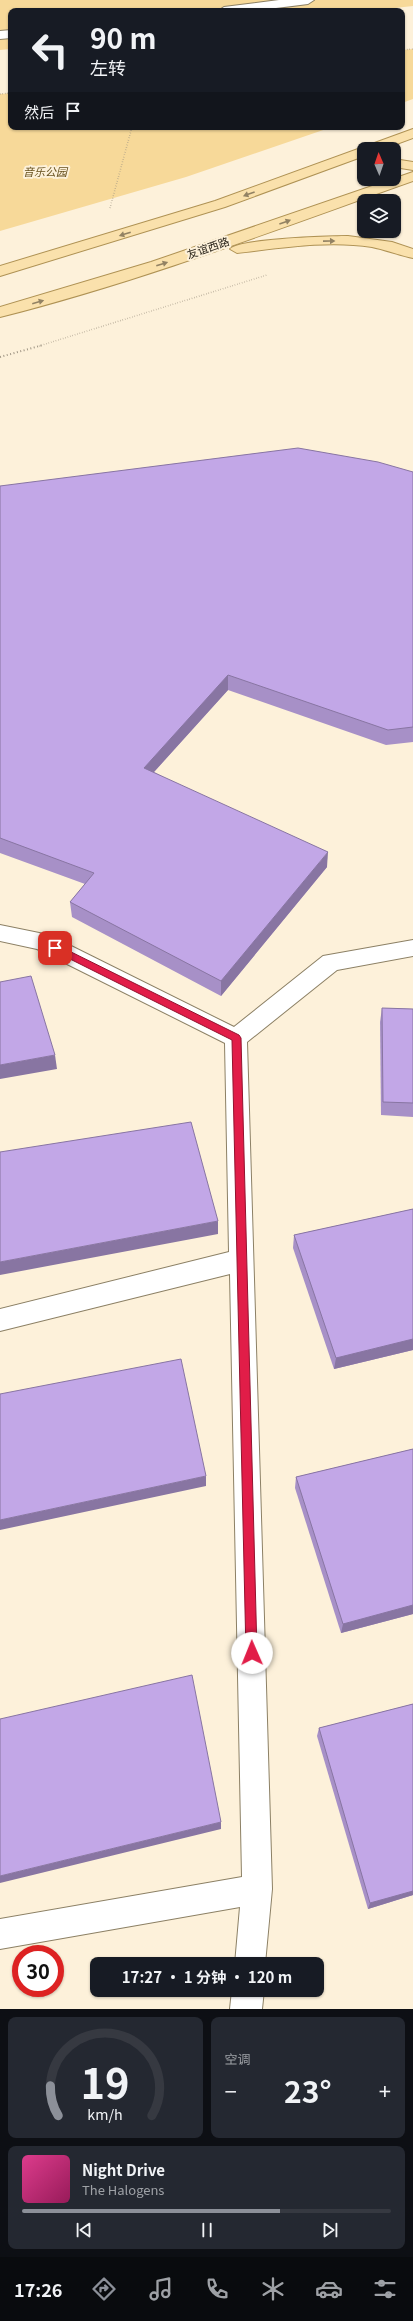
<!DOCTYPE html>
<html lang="zh">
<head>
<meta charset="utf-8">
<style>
  body { margin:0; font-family:Georgia,"Noto Sans SC",serif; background:#242831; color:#f1f3f6; height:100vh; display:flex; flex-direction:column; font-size:15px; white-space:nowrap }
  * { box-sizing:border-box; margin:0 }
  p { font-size:13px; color:#9ea1a6 }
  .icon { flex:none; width:22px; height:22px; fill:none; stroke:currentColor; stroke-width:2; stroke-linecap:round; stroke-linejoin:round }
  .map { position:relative; height:2009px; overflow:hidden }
  .drawer { display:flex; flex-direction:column; gap:8px; padding:8px; background:#0d0f14; flex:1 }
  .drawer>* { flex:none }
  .top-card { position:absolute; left:8px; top:8px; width:397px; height:122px; border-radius:8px; box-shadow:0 1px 3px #0004; background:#171b24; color:#f1f3f6; overflow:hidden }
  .needle { width:26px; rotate:358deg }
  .fabs { position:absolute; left:357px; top:142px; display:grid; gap:8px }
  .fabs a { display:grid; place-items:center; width:44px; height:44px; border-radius:8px; background:#171b24; box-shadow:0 1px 3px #0004; font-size:20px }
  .speed { position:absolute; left:12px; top:1945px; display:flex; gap:8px; font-size:20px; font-weight:700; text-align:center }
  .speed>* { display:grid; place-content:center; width:52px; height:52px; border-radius:50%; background:#171b24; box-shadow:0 1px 3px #0004; line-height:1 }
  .speed .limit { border:6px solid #d22; background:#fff; color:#111 }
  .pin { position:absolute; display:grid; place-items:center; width:34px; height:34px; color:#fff; margin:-17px; border-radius:8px; box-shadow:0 2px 6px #0006 }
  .me { position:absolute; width:44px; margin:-22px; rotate:359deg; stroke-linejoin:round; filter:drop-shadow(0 0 3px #0008) }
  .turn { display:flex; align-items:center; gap:14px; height:84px; padding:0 16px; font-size:18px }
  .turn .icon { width:52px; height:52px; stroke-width:2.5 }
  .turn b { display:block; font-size:28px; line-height:34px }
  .then { display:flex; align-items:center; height:38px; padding:0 16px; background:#0003; gap:8px; font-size:15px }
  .big { font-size:30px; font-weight:700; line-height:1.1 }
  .drawer .widget { flex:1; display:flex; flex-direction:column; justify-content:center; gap:6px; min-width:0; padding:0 14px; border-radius:8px; background:#242831 }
  .drawer .dial { align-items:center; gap:0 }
  .dial svg { height:104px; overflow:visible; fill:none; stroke:#363941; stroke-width:7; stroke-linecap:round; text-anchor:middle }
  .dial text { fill:#f1f3f6; stroke:none }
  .song { display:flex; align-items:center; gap:12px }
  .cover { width:48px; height:48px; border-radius:6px; background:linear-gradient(135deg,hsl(330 70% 55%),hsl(330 70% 35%)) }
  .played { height:4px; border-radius:2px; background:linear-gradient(90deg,#8c9099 70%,#363941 70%) }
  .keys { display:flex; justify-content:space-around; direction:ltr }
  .heat { display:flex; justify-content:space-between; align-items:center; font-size:22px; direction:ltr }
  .drawer .tiles { flex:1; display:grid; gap:8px; grid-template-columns:1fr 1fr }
  .widget:last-child { grid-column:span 2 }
  .trip { position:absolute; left:90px; top:1957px; width:234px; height:40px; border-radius:8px; background:#171b24; box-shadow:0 1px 3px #0004; font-weight:700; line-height:40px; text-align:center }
  .menu { display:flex; height:64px; justify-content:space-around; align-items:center; background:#090b0e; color:#9ea1a6 }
  .menu .icon { width:28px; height:28px }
  .menu .current { color:#8c9099 }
  .menu b { font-size:18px; color:#f1f3f6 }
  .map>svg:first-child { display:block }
</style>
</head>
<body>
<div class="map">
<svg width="413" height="2009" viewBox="0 0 413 2009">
  <rect width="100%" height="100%" fill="#fdf1da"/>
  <g fill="#f7d999">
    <polygon points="0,0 413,0 413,6 368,11 11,11 11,49 0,50"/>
    <polygon points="413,49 413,99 402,103 402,50"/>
    <polygon points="11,93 11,127 332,127 186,177 0,231 0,94"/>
  </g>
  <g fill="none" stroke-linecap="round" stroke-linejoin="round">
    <defs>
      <g id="lane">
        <polygon points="279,0 314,0 308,4 253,11 218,11 224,7"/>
        <polygon points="11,30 11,38 0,39 0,31"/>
      </g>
      <g id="street">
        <polygon points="0,925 49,935 234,1027 323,956 413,940 413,956 337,970 247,1042 272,1889 265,1964 235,1964 240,1907 0,1949 0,1919 242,1877 230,1274 0,1331 0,1309 229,1252 225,1043 37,949 0,941"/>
        <polygon points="232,1990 264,1990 262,2009 230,2009"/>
      </g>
      <g id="primary">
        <polygon points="413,129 413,138 383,149 364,149 364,156 225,207 0,276 0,266 215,201"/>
        <polygon points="394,159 413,162 413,170 394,167"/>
        <path d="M 413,172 L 413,181 C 278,229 139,282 0,317 L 0,307 L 151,262 Z"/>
        <path d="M 348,236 L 392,242 L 413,249 L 413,258 C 399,255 386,250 372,247 C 327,240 281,248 237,253 L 230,249 C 237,239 331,236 348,236 Z"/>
      </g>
    </defs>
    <use href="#lane" stroke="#8c8065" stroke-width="2"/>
    <use href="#street" stroke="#8c8065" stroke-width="2"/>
    <use href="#primary" stroke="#af9254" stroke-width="2"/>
    <g stroke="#a09685" stroke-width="1.5" stroke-dasharray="0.5 2" stroke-linecap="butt">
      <polyline points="402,50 413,49"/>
      <polyline points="0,94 11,93"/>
      <polyline points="110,208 132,127"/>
      <polyline points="39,346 267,275"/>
    </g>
    <polyline stroke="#a09685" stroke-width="2" stroke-dasharray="1 2.5" stroke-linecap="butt" points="0,357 43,345"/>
    <use href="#lane" fill="#fff" fill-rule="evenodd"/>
    <use href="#street" fill="#fff" fill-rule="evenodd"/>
    <use href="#primary" fill="#fae1ac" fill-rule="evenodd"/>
  </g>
  <g fill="#a790c7">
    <polygon points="413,472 413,742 386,745 228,690 154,772 327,867 221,996 72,917 70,902 85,884 0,853 0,486"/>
    <polygon points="382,1008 413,1009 413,1117 381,1115 380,1022"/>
    <polygon points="413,1209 413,1350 334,1369 293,1248 294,1235"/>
    <polygon points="413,1449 413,1614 341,1633 295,1488 296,1477"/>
    <polygon points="413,1704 413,1895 368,1909 317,1736 319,1728"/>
  </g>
  <g fill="#8875a2">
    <polygon points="228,675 228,690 144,783 144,768"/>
    <polygon points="328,852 327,867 221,996 221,981"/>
    <polygon points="55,1055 57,1069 0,1079 0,1065"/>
    <polygon points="218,1221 218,1234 0,1275 0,1262"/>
    <polygon points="413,1339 413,1350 334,1369 336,1358"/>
    <polygon points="206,1476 206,1486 0,1530 0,1520"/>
    <polygon points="413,1605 413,1614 341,1633 343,1624"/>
    <polygon points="221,1822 221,1829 0,1883 0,1876"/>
    <polygon points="413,1891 413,1895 368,1909 370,1903"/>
  </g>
  <g fill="#c2a7e7" stroke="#8875a2">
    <polygon points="298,448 378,462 413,472 413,727 388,730 228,675 144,768 328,852 221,981 70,902 94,873 0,838 0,486"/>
    <polygon points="31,976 55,1055 0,1065 0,982"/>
    <polygon points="382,1008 413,1009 413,1103 383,1102"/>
    <polygon points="191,1122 218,1221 0,1262 0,1152"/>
    <polygon points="413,1209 413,1339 336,1358 294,1235"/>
    <polygon points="181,1359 206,1476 0,1520 0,1394"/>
    <polygon points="413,1449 413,1605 343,1624 296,1477"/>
    <polygon points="192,1675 221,1822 0,1876 0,1719"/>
    <polygon points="413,1704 413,1891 370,1903 319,1728"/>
  </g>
  <defs><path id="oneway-solid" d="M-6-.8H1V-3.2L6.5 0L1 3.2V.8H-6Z"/></defs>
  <g fill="#928263">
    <use href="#oneway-solid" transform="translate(249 194) rotate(160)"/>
    <use href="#oneway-solid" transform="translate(285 222) rotate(-20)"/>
    <use href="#oneway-solid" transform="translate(125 234) rotate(163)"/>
    <use href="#oneway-solid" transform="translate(329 241) rotate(-1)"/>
    <use href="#oneway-solid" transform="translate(162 264) rotate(-18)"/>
    <use href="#oneway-solid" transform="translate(38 302) rotate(-16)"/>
  </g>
  <polygon fill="#e11d48" stroke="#92132f" points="55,944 239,1035 241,1038 257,1653 256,1657 252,1659 247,1657 246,1653 232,1040 52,950 50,948"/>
  <g text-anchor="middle" stroke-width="4" stroke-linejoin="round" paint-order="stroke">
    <g font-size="11" font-style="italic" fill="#67511e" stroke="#fdf1da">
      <text x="45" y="176">音乐公园</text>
    </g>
    <g font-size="11" fill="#2a241a" stroke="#fdf1da">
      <text transform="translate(208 248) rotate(-19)" y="4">友谊西路</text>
    </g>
  </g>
</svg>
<div class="fabs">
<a><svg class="needle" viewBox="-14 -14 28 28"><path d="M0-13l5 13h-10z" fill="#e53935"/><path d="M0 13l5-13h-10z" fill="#9ea1a6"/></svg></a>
<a><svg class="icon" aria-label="layers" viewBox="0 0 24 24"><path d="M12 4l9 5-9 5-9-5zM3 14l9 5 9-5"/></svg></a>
</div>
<div class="speed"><div class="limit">30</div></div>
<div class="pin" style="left:55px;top:948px;background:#d93025"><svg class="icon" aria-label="arrive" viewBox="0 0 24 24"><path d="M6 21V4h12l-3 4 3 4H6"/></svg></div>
<svg class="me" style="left:252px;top:1653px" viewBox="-20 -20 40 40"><circle r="19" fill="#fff"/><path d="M0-13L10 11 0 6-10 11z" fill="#e11d48"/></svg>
<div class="trip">17:27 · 1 分钟 · 120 m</div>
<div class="top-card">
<div class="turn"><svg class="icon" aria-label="left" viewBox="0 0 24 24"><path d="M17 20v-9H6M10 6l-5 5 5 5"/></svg><div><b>90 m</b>左转</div></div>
<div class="then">然后<svg class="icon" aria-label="arrive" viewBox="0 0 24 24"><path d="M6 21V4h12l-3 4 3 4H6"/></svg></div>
</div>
</div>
<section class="drawer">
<div class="tiles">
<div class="widget dial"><svg viewBox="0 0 100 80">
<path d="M14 69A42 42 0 1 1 86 69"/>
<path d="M14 69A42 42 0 0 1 8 46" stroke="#8c9099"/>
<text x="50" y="56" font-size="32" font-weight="700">19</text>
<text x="50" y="72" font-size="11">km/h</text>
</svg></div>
<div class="widget"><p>空调</p>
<div class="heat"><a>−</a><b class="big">23°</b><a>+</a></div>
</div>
<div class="widget">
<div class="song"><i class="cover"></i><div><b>Night Drive</b><p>The Halogens</p></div></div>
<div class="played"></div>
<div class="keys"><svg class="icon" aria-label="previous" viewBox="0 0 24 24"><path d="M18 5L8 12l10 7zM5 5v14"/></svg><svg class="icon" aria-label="pause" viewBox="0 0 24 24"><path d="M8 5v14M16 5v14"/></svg><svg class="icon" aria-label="next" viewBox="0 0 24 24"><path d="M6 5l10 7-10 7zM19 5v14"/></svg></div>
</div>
</div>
</section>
<nav class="menu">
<b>17:26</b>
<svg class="icon current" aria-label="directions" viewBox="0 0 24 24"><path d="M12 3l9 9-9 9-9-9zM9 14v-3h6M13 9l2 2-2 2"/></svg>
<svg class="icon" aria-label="music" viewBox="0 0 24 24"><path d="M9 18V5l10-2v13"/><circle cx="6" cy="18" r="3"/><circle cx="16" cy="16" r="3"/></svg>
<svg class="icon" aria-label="phone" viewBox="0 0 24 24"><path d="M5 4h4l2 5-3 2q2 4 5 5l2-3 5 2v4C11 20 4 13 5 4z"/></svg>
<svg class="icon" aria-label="climate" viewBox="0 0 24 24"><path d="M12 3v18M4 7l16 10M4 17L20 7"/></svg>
<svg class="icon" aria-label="car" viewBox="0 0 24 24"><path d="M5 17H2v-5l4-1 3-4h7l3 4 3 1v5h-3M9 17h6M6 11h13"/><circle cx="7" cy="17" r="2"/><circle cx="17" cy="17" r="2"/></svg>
<svg class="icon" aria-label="filters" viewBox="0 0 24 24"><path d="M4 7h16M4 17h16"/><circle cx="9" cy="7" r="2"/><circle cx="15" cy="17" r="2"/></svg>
</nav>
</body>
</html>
